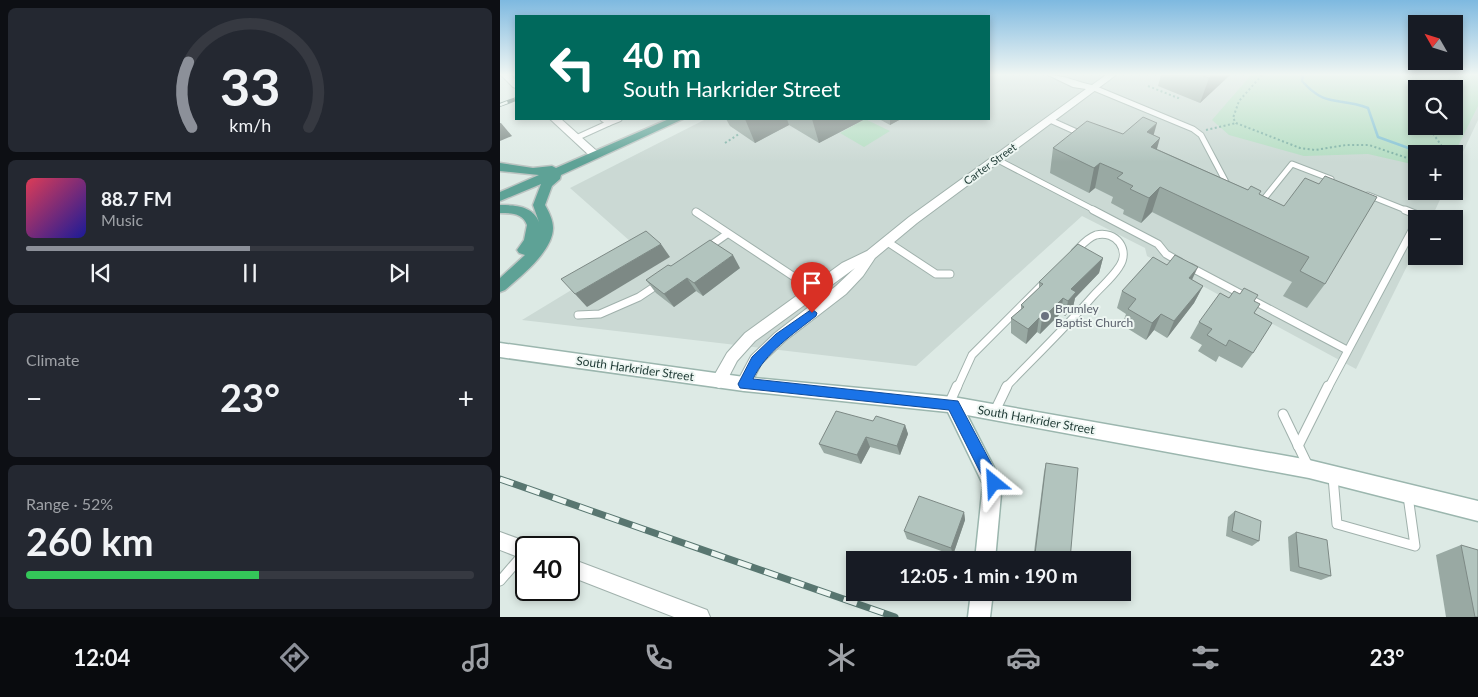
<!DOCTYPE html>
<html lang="en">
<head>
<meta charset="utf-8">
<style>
  body { margin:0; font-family:Lato,sans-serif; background:#242831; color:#f1f3f6; height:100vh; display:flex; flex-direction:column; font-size:19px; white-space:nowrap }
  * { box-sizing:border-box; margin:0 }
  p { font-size:16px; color:#9ea1a6 }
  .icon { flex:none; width:28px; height:28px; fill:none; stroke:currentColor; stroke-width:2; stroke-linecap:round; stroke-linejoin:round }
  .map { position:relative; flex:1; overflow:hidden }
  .side { display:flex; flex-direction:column; gap:8px; padding:8px; background:#0d0f14; width:500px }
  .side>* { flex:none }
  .top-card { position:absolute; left:15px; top:15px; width:475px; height:105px; border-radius:0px; box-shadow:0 2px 8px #0003; background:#00695c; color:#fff; overflow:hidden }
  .needle { width:32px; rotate:309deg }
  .fabs { position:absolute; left:908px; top:15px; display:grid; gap:10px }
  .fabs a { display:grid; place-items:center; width:55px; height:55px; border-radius:0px; background:#171b24; box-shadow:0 2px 8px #0003; font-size:25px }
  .speed { position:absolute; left:15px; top:536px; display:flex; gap:10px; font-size:25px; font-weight:700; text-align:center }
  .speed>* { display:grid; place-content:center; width:65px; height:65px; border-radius:50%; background:#171b24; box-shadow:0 2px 8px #0003; line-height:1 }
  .speed .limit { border:2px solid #111; border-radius:8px; background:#fff; color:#111 }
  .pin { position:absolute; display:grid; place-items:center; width:42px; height:42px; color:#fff; margin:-51px -21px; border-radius:50% 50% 50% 0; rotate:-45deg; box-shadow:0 0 5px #0007 }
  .pin .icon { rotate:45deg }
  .me { position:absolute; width:55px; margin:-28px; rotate:333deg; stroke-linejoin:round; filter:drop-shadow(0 0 4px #0008) }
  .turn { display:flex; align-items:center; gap:18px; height:105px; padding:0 25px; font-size:22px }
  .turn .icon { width:65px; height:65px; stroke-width:2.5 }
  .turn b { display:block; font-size:35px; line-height:42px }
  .big { font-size:38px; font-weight:700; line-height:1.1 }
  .side .tile { flex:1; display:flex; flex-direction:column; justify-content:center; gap:8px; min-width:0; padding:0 18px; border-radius:8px; background:#242831 }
  .side .dial { align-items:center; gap:0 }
  .dial svg { height:130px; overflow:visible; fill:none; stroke:#363941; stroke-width:7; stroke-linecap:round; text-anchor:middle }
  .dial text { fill:#f1f3f6; stroke:none }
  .song { display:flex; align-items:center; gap:15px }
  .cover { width:60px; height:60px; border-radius:8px; background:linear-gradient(135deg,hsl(350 70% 55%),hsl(240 70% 35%)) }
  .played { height:5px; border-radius:2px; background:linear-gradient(90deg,#8c9099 50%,#363941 50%) }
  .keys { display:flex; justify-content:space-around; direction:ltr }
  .heat { display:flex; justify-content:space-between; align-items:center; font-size:28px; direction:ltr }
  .charge { height:8px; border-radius:4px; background:linear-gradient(90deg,#34c759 52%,#363941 0) }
  .trip { position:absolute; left:346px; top:551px; width:285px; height:50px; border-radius:0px; background:#171b24; box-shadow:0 2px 8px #0003; font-weight:700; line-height:50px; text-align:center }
  .dock { display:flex; height:80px; justify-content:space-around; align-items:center; background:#090b0e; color:#9ea1a6 }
  .dock .icon { width:35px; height:35px }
  .dock .current { color:#8c9099 }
  .dock b { font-size:22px; color:#f1f3f6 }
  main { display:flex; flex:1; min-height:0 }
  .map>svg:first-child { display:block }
</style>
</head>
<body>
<main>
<section class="side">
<div class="tile dial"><svg viewBox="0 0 100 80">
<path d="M14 69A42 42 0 1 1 86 69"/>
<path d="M14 69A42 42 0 0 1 12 29" stroke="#8c9099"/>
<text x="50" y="56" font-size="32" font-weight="700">33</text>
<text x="50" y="72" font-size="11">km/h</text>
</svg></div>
<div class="tile">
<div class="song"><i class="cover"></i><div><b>88.7 FM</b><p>Music</p></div></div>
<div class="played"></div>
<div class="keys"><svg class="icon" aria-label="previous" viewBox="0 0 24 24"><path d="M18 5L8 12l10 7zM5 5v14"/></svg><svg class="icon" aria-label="pause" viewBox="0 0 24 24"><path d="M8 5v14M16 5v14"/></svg><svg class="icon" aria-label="next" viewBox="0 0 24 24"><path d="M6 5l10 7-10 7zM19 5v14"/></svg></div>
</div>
<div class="tile"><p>Climate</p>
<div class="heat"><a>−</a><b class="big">23°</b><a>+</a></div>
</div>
<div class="tile"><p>Range · 52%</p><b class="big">260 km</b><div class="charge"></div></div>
</section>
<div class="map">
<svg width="978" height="617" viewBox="0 0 978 617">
  <rect width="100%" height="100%" fill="#ddeae5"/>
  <path fill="#cbd9d4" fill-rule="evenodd" d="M 489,75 L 978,75 L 978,120 L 954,171 L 954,154 L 916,154 L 916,191 L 944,191 L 931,219 L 916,219 L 916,248 L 856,369 L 647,256 L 645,248 L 582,216 L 416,366 L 22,320 L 139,249 L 70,188 L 206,119 L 489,119 ZM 916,89 L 954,89 L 954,126 L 916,126 Z"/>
  <g fill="#b4ddc2" fill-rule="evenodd">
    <path d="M 751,75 L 978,75 L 978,106 L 954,154 L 916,154 L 916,165 L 868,154 L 804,156 L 729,135 L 712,120 ZM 916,89 L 954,89 L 954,126 L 916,126 Z"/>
    <polygon points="365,119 390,131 364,147 340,133"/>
  </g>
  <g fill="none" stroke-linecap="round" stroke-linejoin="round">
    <path stroke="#80c0d3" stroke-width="2.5" d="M 803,75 L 802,81 C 827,109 838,96 868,108 L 878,137 L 925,154"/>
    <defs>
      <g id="lane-far2">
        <polyline points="594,88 693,129 701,135 728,186"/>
        <polyline points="550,120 579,133"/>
        <polyline points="109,123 119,119"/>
        <polyline points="76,138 109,123 103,119"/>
        <polyline points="496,159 596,211"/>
        <polyline points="868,195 908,211"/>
        <polyline points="759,205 792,164 831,179"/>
      </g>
      <g id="lane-far1">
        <polyline points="593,210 658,244 666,254 680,262"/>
        <polyline points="905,210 920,216 918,219"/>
        <polyline points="196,212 329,300"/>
        <polyline points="386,241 436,274 450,274"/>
        <polyline points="207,248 227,234"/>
        <polyline points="690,267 847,350"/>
        <polyline points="78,315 100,314 139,297 160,283"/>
        <polyline points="457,388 472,355 544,283"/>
        <path d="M 505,388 C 535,357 565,328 593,296 C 601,287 612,278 619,267 C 631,250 616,230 596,235 C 587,238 581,246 575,252"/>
        <polyline points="828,388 916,223"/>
      </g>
      <g id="lane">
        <polyline points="449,404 457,386"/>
        <polyline points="494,413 507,386"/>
        <polyline points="783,414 808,466"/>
        <polyline points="798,446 828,386"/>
        <polyline points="833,477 837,524 915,546 908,496"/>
        <polyline points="0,581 26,551"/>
      </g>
      <g id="street">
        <polygon points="1,75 11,75 16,80 16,88 13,87"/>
        <path d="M 548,75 C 564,75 577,82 592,85 L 606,75 L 616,75 L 417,223 L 375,258 L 363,276 L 346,294 L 285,341 L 261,364 L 249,389 L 244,391 L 239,389 L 236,384 L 251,356 L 275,333 L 336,286 L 355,268 L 255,341 L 237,361 L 224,386 L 219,388 L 214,386 L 211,381 L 227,353 L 245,333 L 342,263 L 367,251 L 409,217 L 586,89 L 573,87 Z"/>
        <polygon points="50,119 61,119 99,153 100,155 99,157 91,157"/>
        <polygon points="0,532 33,544 34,548 26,548 26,560 0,550"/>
        <polygon points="69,558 207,610 210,617 174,617 69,576"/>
      </g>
      <g id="secondary">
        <polygon points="0,343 244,377 453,397 809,460 978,501 978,521 809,478 467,415 502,483 495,560 475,560 483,484 448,412 244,391 0,357"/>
        <polygon points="471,592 493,592 490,617 468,617"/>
      </g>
      <path id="primary" d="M 169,119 L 183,119 L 61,175 L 60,179 L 52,186 L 45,205 C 49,212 53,220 53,228 C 53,251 21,276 5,290 L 0,292 L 0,278 L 25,255 L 19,253 L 17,250 L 24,240 L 27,225 C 23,213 11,213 0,213 L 0,205 C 15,205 33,206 39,222 L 33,205 L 41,184 L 0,201 L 0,192 L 39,175 L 0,171 L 0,163 L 33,168 L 52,166 L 56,168 Z"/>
    </defs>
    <use href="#lane-far2" stroke="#a0b1ac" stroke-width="7"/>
    <use href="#lane-far1" stroke="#a0b1ac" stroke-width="9"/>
    <use href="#lane" stroke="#a0b1ac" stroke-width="11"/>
    <use href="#street" stroke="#a0b1ac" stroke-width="2"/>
    <use href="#secondary" stroke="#9bb6ae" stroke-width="3"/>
    <use href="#primary" stroke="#bcc4c2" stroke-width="3"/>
    <g stroke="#7bafa3" stroke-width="2" stroke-dasharray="2 2.5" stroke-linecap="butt">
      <polyline points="762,75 739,101 733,118 736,123 800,148 815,150 846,145 869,145 916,161"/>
      <polyline points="648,86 678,98 679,96"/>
      <polyline points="945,89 952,75"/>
      <polyline points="928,126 947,154"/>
      <polyline points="706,130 736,123"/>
      <polyline points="225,143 239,134"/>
    </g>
    <use href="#lane-far2" stroke="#fff" stroke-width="5"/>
    <use href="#lane-far1" stroke="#fff" stroke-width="7"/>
    <use href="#lane" stroke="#fff" stroke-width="9"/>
    <use href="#street" fill="#fff" fill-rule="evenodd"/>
    <use href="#secondary" fill="#fff" fill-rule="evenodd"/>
    <use href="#primary" fill="#5ea296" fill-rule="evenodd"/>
    <defs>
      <polyline id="rail-far1" points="0,105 16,99"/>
      <polyline id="rail" points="0,479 395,617"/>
    </defs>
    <use href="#rail-far1" stroke="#587670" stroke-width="4"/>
    <use href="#rail" stroke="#587670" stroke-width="7"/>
    <use href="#rail-far1" stroke="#edf6f2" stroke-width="2.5" stroke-dasharray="8" stroke-linecap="butt"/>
    <use href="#rail" stroke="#edf6f2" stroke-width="5" stroke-dasharray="14" stroke-linecap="butt"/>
  </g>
  <g fill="#99a9a3">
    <polygon points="661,75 730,75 700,103 658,86"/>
    <polygon points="226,119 365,119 319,143 289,125 255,143 230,126"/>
    <polygon points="379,119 401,119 390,125"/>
    <polygon points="623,134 654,135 657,149 784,206 825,284 807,308 783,296 792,282 652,212 641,223 623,214 624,210 611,203 613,197 595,188 589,193 550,173 553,148"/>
    <polygon points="603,258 599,273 575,298 573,307 565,316 561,313 540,334 537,332 526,344 511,333 511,318 521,309 521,305 539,288 539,282"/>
    <polygon points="171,266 240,268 203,296 196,291 174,307 156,293 146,280"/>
    <polygon points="692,280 703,286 694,303 667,338 654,330 646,340 622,325 626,314 617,308 622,291"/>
    <polygon points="729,298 755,301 753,353 742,368 719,356 716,362 698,351 702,345 690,338 699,322"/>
    <polygon points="373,421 405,425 408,434 400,455 370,447 361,464 324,453 319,444"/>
    <polygon points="546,463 570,560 533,560 544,472"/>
    <polygon points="735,511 759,541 752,546 726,536 728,517"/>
    <polygon points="464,512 465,520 453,555 407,539 404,531"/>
    <polygon points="796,532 831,576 821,580 790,571 788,537"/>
    <polygon points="961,545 978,617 946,617 936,555"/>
  </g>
  <g fill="#7d8985">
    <polygon points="712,75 730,75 700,103 709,78"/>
    <polygon points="245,119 287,119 289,125 255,143"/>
    <polygon points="312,119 365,119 319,143"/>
    <polygon points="390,119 401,119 390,125"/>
    <polygon points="0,123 1,123 12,136 0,141"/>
    <polygon points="657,123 650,148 647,132"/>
    <polygon points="660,138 653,163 651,147"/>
    <polygon points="600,163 595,188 589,193 594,168"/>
    <polygon points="660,187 652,212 641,223 649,198"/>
    <polygon points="161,244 170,257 87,307 75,294"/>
    <polygon points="233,255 240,268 203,296 194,283"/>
    <polygon points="603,258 599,273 575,298 573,307 565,316 568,301 571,289"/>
    <polygon points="698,267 690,284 689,278"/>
    <polygon points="187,278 196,291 174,307 164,294"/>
    <polygon points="703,286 694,303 667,338 674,321"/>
    <polygon points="563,298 561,313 540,334 542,319"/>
    <polygon points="661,314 654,330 646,340 652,323"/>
    <polygon points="539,318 537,332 526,344 528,329"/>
    <polygon points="405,425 408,434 400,455 397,446"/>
    <polygon points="366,437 370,447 361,464 357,455"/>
    <polygon points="464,512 465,520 453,555 451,548"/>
  </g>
  <g fill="#b2c4be" stroke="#7d8985">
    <polygon points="701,75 712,75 709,78"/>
    <polygon points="643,117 657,123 647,132 660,138 651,147 748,190 751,186 761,191 759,194 784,206 805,178 819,184 825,176 877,197 825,284 800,271 809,257 660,187 649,198 630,189 633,186 617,178 623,173 600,163 594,168 553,148 587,121 623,134"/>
    <polygon points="146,231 161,244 75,294 61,279"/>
    <polygon points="210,240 233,255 194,283 187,278 164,294 146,280 168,265 171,266"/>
    <polygon points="578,244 603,258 571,289 576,292 568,301 563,298 542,319 539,318 528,329 511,318 524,307 521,305 543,284 539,282"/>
    <polygon points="675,255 698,267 689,278 703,286 674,321 661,314 652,323 628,309 636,299 622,291 653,257 667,265"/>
    <polygon points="744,288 758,295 754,301 760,304 754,313 772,323 753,353 729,340 726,346 707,335 712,329 699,322 720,293 729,298 734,291 740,294"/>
    <polygon points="336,411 373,421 376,416 405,425 397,446 366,437 357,455 319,444"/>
    <polygon points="546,463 578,468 570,560 563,560 535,554"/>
    <polygon points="419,496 464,512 451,548 404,531"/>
    <polygon points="735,511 761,521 759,541 732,531"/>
    <polygon points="796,532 827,540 831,576 799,567"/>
    <polygon points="961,545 978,550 978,617 975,617"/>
  </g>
  <linearGradient id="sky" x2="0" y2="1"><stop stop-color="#7eb9e0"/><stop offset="0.46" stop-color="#f0f6f3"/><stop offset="1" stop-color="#f0f6f3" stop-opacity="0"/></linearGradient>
  <rect width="978" height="162" fill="url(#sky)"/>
  <path fill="#1a73e8" stroke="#114b97" d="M 312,309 L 317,313 L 316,316 C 292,335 266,352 253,379 L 458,401 L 499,478 L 501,483 L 499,488 L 494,490 L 488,488 L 449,410 L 240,388 L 238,384 L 252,357 L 276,334 Z"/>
  <circle fill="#6b7280" stroke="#edf6f2" stroke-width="2" cx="545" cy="316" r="5"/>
  <g text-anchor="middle" stroke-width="4" stroke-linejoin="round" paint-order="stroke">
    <g font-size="11" fill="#1e3934" stroke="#edf6f2">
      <text transform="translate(490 164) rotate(-36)" y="4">Carter Street</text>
    </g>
    <g font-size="12" fill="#5b616d" stroke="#edf6f2" text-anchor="start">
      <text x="555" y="313">Brumley<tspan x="555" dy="14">Baptist Church</tspan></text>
    </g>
    <g font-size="12" fill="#1e3934" stroke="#edf6f2">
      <text transform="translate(135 369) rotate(8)" y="4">South Harkrider Street</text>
      <text transform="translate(536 420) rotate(10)" y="4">South Harkrider Street</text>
    </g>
  </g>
</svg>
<div class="fabs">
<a><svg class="needle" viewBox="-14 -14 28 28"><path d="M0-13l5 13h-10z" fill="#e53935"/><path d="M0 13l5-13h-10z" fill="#9ea1a6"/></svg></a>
<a><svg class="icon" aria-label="search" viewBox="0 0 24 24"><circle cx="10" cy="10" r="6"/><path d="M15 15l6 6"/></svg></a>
<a>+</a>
<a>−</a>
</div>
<div class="speed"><div class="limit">40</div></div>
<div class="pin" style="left:312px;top:313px;background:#d93025"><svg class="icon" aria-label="arrive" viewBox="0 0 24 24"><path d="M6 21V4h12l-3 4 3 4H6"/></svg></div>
<svg class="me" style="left:494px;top:483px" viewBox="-20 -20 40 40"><path d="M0-17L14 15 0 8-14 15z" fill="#1a73e8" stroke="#fff" stroke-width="4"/></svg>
<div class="trip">12:05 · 1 min · 190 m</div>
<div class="top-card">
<div class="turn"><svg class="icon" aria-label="left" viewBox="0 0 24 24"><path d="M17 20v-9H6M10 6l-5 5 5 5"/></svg><div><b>40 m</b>South Harkrider Street</div></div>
</div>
</div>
</main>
<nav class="dock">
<b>12:04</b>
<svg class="icon current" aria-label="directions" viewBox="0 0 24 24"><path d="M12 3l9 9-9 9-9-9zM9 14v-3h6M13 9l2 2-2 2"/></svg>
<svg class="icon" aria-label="music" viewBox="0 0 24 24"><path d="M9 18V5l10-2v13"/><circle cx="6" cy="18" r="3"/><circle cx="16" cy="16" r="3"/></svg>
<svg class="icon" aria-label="phone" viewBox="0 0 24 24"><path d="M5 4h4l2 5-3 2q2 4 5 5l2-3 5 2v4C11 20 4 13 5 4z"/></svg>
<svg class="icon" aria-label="climate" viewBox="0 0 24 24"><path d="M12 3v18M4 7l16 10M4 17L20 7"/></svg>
<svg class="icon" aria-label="car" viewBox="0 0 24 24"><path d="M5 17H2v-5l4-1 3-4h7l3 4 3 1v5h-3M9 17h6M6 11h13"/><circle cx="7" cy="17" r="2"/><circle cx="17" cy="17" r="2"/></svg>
<svg class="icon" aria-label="filters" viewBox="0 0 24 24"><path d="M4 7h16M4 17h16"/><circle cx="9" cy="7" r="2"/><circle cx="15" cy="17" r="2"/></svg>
<b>23°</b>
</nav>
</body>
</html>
